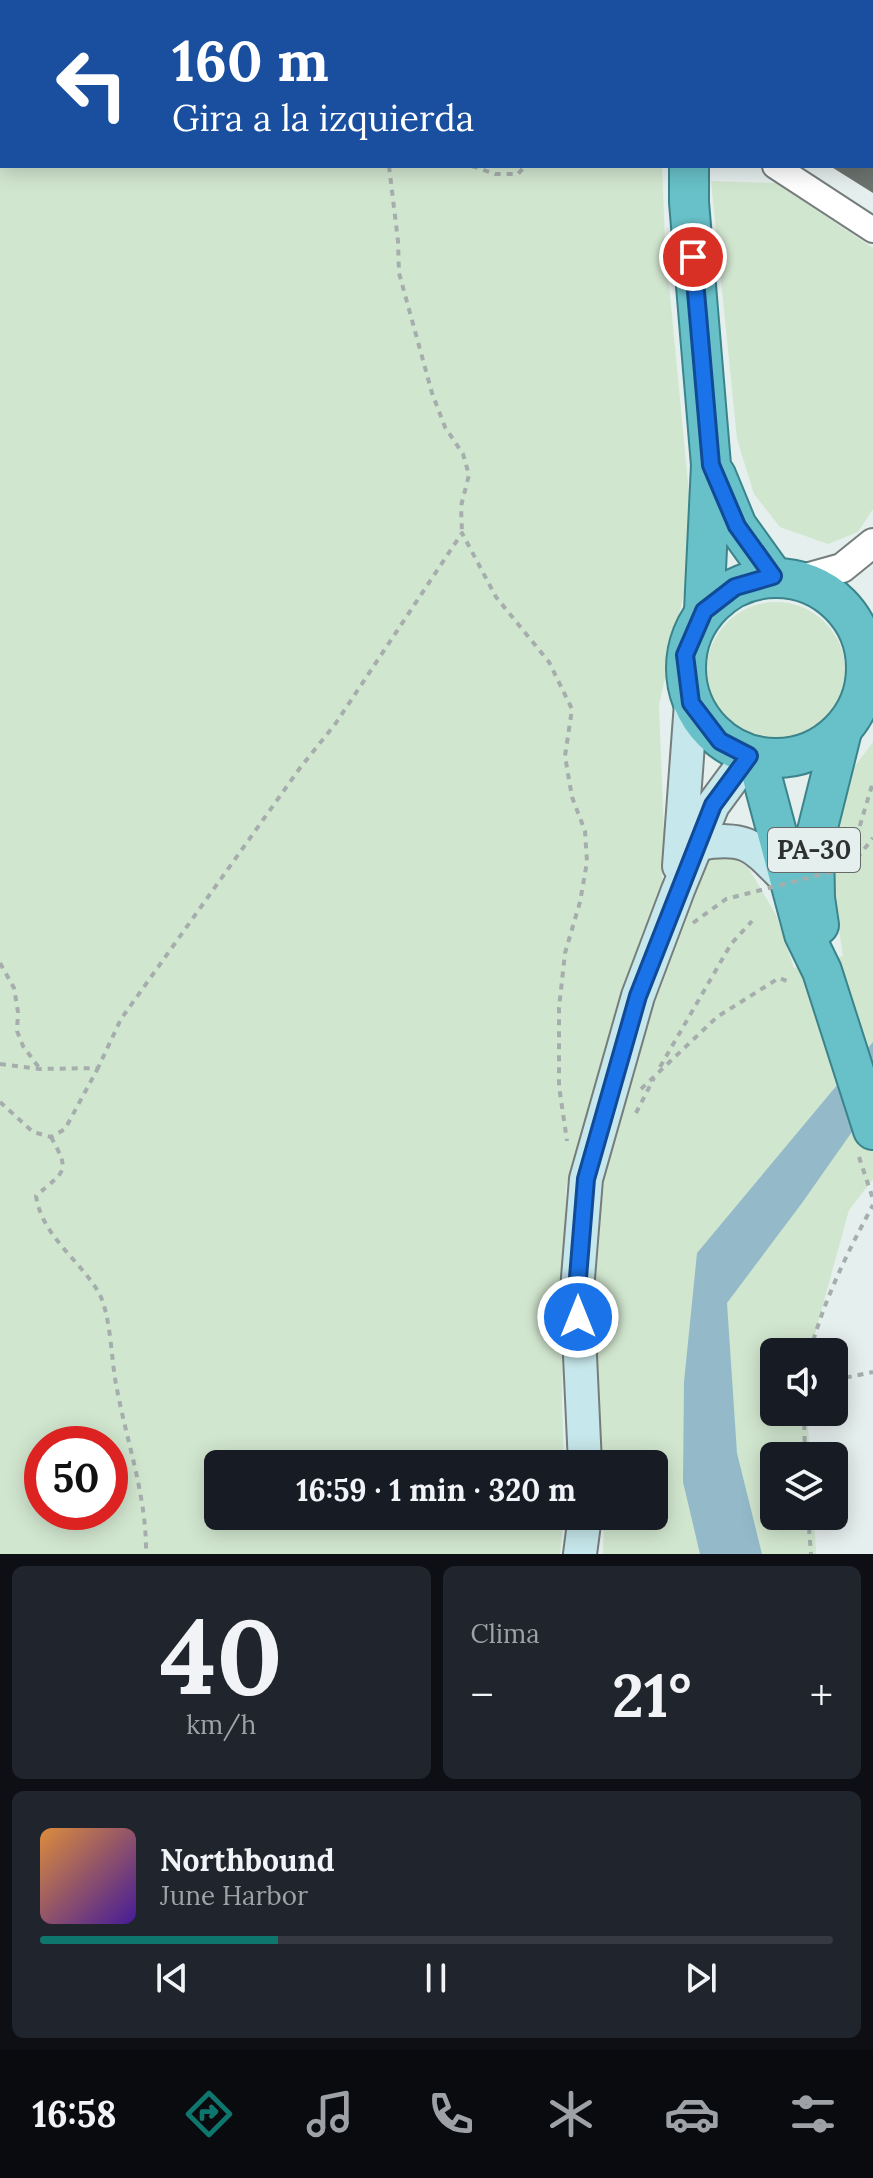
<!DOCTYPE html>
<html lang="es">
<head>
<meta charset="utf-8">
<style>
  body { margin:0; font-family:Lora,serif; background:#20242c; color:#f1f3f6; height:100vh; display:flex; flex-direction:column; font-size:30px; white-space:nowrap }
  * { box-sizing:border-box; margin:0 }
  p { font-size:26px; color:#9ea1a6 }
  .icon { flex:none; width:44px; height:44px; fill:none; stroke:currentColor; stroke-width:2; stroke-linecap:round; stroke-linejoin:round }
  .map { position:relative; height:1554px; overflow:hidden }
  .details { display:flex; flex-direction:column; gap:12px; padding:12px; background:#0d0f14; flex:1 }
  .details>* { flex:none }
  .banner { position:absolute; left:0px; top:0px; width:874px; height:168px; box-shadow:0 4px 20px #0003; background:#1a4fa0; color:#fff; overflow:hidden }
  .fabs { position:absolute; left:760px; top:1338px; display:grid; gap:16px }
  .fabs a { display:grid; place-items:center; width:88px; height:88px; border-radius:12px; background:#171b24; box-shadow:0 4px 20px #0003; font-size:40px }
  .speed { position:absolute; left:24px; top:1426px; display:flex; gap:16px; font-size:40px; font-weight:700; text-align:center }
  .speed>* { display:grid; place-content:center; width:104px; height:104px; border-radius:50%; background:#171b24; box-shadow:0 4px 20px #0003; line-height:1 }
  .speed .limit { border:12px solid #d22; background:#fff; color:#111 }
  .pin { position:absolute; display:grid; place-items:center; width:68px; height:68px; color:#fff; margin:-34px; border:4px solid #fff; border-radius:50%; box-shadow:0 2px 8px #0007 }
  .me { position:absolute; width:88px; margin:-44px; rotate:0deg; stroke-linejoin:round; filter:drop-shadow(0 0 6px #0008) }
  .turn { display:flex; align-items:center; gap:28px; height:168px; padding:0 40px; font-size:36px }
  .turn .icon { width:104px; height:104px; stroke-width:2.5 }
  .turn b { display:block; font-size:56px; line-height:68px }
  .big { font-size:60px; font-weight:700; line-height:1.1 }
  .details .tile { flex:1; display:flex; flex-direction:column; justify-content:center; gap:12px; min-width:0; padding:0 28px; border-radius:12px; background:#20242c }
  .details .dial { align-items:center; gap:0 }
  .dial b { font-size:104px; line-height:1 }
  .song { display:flex; align-items:center; gap:24px }
  .cover { width:96px; height:96px; border-radius:12px; background:linear-gradient(135deg,hsl(30 70% 55%),hsl(260 70% 35%)) }
  .played { height:8px; border-radius:4px; background:linear-gradient(90deg,#0f766e 30%,#363941 30%) }
  .keys { display:flex; justify-content:space-around; direction:ltr }
  .heat { display:flex; justify-content:space-between; align-items:center; font-size:44px; direction:ltr }
  .details .tiles { flex:1; display:grid; gap:12px; grid-template-columns:1fr 1fr }
  .tile:last-child { grid-column:span 2 }
  .trip { position:absolute; left:204px; top:1450px; width:464px; height:80px; border-radius:12px; background:#171b24; box-shadow:0 4px 20px #0003; font-weight:700; line-height:80px; text-align:center }
  .tab-bar { display:flex; height:128px; justify-content:space-around; align-items:center; background:#090b0e; color:#9ea1a6 }
  .tab-bar .icon { width:56px; height:56px }
  .tab-bar .on { color:#0f766e }
  .tab-bar b { font-size:36px; color:#f1f3f6 }
  .map>svg:first-child { display:block }
</style>
</head>
<body>
<div class="map">
<svg width="873" height="1554" viewBox="0 0 873 1554">
  <rect width="100%" height="100%" fill="#e5efed"/>
  <g fill="#d1e6cf" fill-rule="evenodd">
    <path d="M 0,0 L 657,0 L 2,2 L 2,166 L 662,166 L 665,243 L 691,514 L 688,575 L 659,705 L 664,835 L 662,886 L 639,947 L 566,1187 L 562,1395 L 564,1464 L 218,1464 L 218,1516 L 564,1516 L 560,1554 L 0,1554 ZM 42,1444 L 110,1444 L 110,1512 L 42,1512 Z"/>
    <polygon points="711,181 776,183 873,248 873,509 858,532 828,544 780,527 754,494 737,439"/>
    <circle cx="776" cy="671" r="69"/>
    <polygon points="873,742 873,1179 849,1210 810,1352 774,1352 774,1412 807,1412 810,1456 774,1456 774,1516 814,1516 816,1554 603,1554 604,1516 654,1516 654,1464 601,1464 590,1305 596,1210 630,1077 702,859 724,853 748,867 776,915 794,968 843,956 826,843 843,782"/>
  </g>
  <polygon fill="#94baca" points="873,1042 873,1102 802,1203 727,1303 737,1453 762,1554 700,1554 683,1482 684,1382 697,1253"/>
  <polygon fill="#6c736f" points="830,166 873,166 873,193"/>
  <g fill="none" stroke-linecap="round" stroke-linejoin="round">
    <defs>
      <g id="minor">
        <polyline points="819,2 820,0"/>
        <polyline points="775,166 873,230"/>
        <polyline points="862,697 873,699"/>
      </g>
      <g id="tertiary">
        <polyline points="799,580 842,568 873,543"/>
        <polyline points="865,654 873,635"/>
      </g>
      <g id="secondary">
        <path d="M 698,844 C 749,835 754,847 788,881"/>
        <polyline points="679,866 691,703"/>
        <polyline points="585,1464 577,1290 586,1179 638,996 678,890 713,805 749,756"/>
        <polyline points="580,1554 585,1516"/>
      </g>
      <g id="trunk">
        <polyline points="693,2 693,0"/>
        <polyline points="689,166 689,202 711,465 704,611"/>
        <polyline points="716,475 737,526 773,576"/>
        <circle cx="776" cy="668" r="90"/>
        <polyline points="757,758 804,934 822,971 873,1130"/>
        <polyline points="819,925 815,898 814,843 842,731"/>
      </g>
    </defs>
    <use href="#minor" stroke="#757e7c" stroke-width="28"/>
    <use href="#tertiary" stroke="#757e7c" stroke-width="32"/>
    <use href="#secondary" stroke="#757e7c" stroke-width="36"/>
    <use href="#trunk" stroke="#3b848b" stroke-width="42"/>
    <g stroke="#a6aead" stroke-width="4" stroke-dasharray="6 6" stroke-linecap="butt">
      <polyline points="759,0 759,2"/>
      <polyline points="428,2 429,0"/>
      <polyline points="470,2 471,0"/>
      <polyline points="592,2 592,0"/>
      <polyline points="389,166 398,241 399,273 432,393 445,427 463,454 469,475 461,506 462,533"/>
      <polyline points="472,166 495,174 518,174 525,166"/>
      <polyline points="845,844 858,832 873,782"/>
      <polyline points="0,963 14,988 18,1012 17,1031 23,1046 40,1069"/>
      <polyline points="0,1064 40,1069 98,1068 121,1019 300,768 336,723 462,533 496,597 549,662 572,709 565,756 572,797 585,831 587,862 580,902 565,953 559,1008 559,1086 567,1141"/>
      <polyline points="660,1067 731,944 752,921"/>
      <polyline points="641,1089 717,1017 779,978 792,983"/>
      <polyline points="0,1102 33,1132 51,1137 65,1129 98,1068"/>
      <polyline points="636,1113 654,1078"/>
      <path d="M 51,1137 C 71,1173 65,1170 36,1196 C 42,1236 79,1259 99,1293 C 111,1316 111,1358 116,1384 C 126,1440 147,1496 146,1554"/>
      <polyline points="859,1157 873,1199"/>
      <path d="M 810,1352 C 824,1300 847,1253 873,1205"/>
      <polyline points="834,1380 873,1372"/>
      <polyline points="804,1412 805,1456"/>
      <polyline points="808,1516 811,1554"/>
    </g>
    <use href="#minor" stroke="#fff" stroke-width="24"/>
    <use href="#tertiary" stroke="#fff" stroke-width="28"/>
    <use href="#secondary" stroke="#c6e7eb" stroke-width="32"/>
    <use href="#trunk" stroke="#68c0c8" stroke-width="38"/>
    <polyline stroke="#a6aead" stroke-width="4" stroke-dasharray="6 6" stroke-linecap="butt" points="693,923 726,899 850,867 873,838"/>
  </g>
  <g fill="none" stroke-linecap="round" stroke-linejoin="round">
    <defs>
      <polyline id="route" points="578,1317 577,1290 586,1179 638,996 713,805 749,756 720,741 691,703 685,655 704,611 735,587 773,576 737,526 711,465 693,257"/>
    </defs>
    <use href="#route" stroke="#114b97" stroke-width="20"/>
    <use href="#route" stroke="#1a73e8" stroke-width="14"/>
  </g>
  <g text-anchor="middle" stroke-width="8" stroke-linejoin="round" paint-order="stroke">
    <rect fill="#e5efed" stroke="#646a69" stroke-width="2" x="768" y="828" width="92" height="44" rx="6"/>
    <g font-size="26" font-weight="bold" fill="#2d3131">
      <text x="814" y="859">PA-30</text>
    </g>
  </g>
</svg>
<div class="fabs">
<a><svg class="icon" aria-label="sound" viewBox="0 0 24 24"><path d="M4 9h4l5-4v14l-5-4H4zM17 9q2 3 0 6"/></svg></a>
<a><svg class="icon" aria-label="layers" viewBox="0 0 24 24"><path d="M12 4l9 5-9 5-9-5zM3 14l9 5 9-5"/></svg></a>
</div>
<div class="speed"><div class="limit">50</div></div>
<div class="pin" style="left:693px;top:257px;background:#d93025"><svg class="icon" aria-label="arrive" viewBox="0 0 24 24"><path d="M6 21V4h12l-3 4 3 4H6"/></svg></div>
<svg class="me" style="left:578px;top:1317px" viewBox="-20 -20 40 40"><circle r="17" fill="#1a73e8" stroke="#fff" stroke-width="3"/><path d="M0-11L8 9 0 5-8 9z" fill="#fff"/></svg>
<div class="trip">16:59 · 1 min · 320 m</div>
<div class="banner">
<div class="turn"><svg class="icon" aria-label="left" viewBox="0 0 24 24"><path d="M17 20v-9H6M10 6l-5 5 5 5"/></svg><div><b>160 m</b>Gira a la izquierda</div></div>
</div>
</div>
<section class="details">
<div class="tiles">
<div class="tile dial"><b>40</b><p>km/h</p></div>
<div class="tile"><p>Clima</p>
<div class="heat"><a>−</a><b class="big">21°</b><a>+</a></div>
</div>
<div class="tile">
<div class="song"><i class="cover"></i><div><b>Northbound</b><p>June Harbor</p></div></div>
<div class="played"></div>
<div class="keys"><svg class="icon" aria-label="previous" viewBox="0 0 24 24"><path d="M18 5L8 12l10 7zM5 5v14"/></svg><svg class="icon" aria-label="pause" viewBox="0 0 24 24"><path d="M8 5v14M16 5v14"/></svg><svg class="icon" aria-label="next" viewBox="0 0 24 24"><path d="M6 5l10 7-10 7zM19 5v14"/></svg></div>
</div>
</div>
</section>
<nav class="tab-bar">
<b>16:58</b>
<svg class="icon on" aria-label="directions" viewBox="0 0 24 24"><path d="M12 3l9 9-9 9-9-9zM9 14v-3h6M13 9l2 2-2 2"/></svg>
<svg class="icon" aria-label="music" viewBox="0 0 24 24"><path d="M9 18V5l10-2v13"/><circle cx="6" cy="18" r="3"/><circle cx="16" cy="16" r="3"/></svg>
<svg class="icon" aria-label="phone" viewBox="0 0 24 24"><path d="M5 4h4l2 5-3 2q2 4 5 5l2-3 5 2v4C11 20 4 13 5 4z"/></svg>
<svg class="icon" aria-label="climate" viewBox="0 0 24 24"><path d="M12 3v18M4 7l16 10M4 17L20 7"/></svg>
<svg class="icon" aria-label="car" viewBox="0 0 24 24"><path d="M5 17H2v-5l4-1 3-4h7l3 4 3 1v5h-3M9 17h6M6 11h13"/><circle cx="7" cy="17" r="2"/><circle cx="17" cy="17" r="2"/></svg>
<svg class="icon" aria-label="filters" viewBox="0 0 24 24"><path d="M4 7h16M4 17h16"/><circle cx="9" cy="7" r="2"/><circle cx="15" cy="17" r="2"/></svg>
</nav>
</body>
</html>
